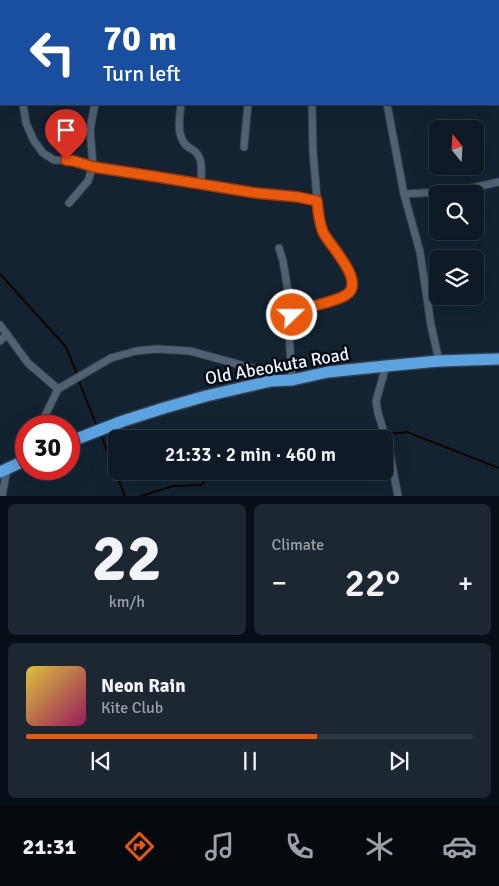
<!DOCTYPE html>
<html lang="en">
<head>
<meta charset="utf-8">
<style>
  body { margin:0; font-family:Signika,sans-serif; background:#1c2732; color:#f1f3f6; height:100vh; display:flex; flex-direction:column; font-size:19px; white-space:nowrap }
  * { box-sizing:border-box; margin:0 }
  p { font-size:16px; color:#9ba1a7 }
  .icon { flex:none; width:28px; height:28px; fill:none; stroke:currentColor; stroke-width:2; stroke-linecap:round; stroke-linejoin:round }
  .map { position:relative; height:496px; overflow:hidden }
  .sheet { display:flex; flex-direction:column; gap:8px; padding:8px; background:#080e15; flex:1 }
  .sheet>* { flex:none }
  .banner { position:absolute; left:0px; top:0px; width:500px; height:105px; box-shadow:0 5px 20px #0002,0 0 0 1px #2e3843; background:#1a4fa0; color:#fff; overflow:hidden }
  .needle { width:32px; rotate:342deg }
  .controls { position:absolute; left:429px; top:120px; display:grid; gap:10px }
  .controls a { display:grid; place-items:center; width:55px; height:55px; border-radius:8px; background:#0e1a26; box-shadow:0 5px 20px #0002,0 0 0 1px #2e3843; font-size:25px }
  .speed { position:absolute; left:15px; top:415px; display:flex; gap:10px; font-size:25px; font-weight:700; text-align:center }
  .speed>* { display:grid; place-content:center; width:65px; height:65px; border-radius:50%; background:#0e1a26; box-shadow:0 5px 20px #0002,0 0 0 1px #2e3843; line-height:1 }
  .speed .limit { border:8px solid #d22; background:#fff; color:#111 }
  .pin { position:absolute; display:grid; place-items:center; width:42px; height:42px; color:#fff; margin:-51px -21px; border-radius:50% 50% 50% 0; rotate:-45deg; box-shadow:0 0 5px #0007 }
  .pin .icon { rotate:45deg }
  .me { position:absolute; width:55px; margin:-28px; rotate:68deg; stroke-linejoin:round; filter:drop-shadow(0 0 4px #0008) }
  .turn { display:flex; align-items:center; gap:18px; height:105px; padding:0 20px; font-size:22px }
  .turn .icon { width:65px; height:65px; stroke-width:2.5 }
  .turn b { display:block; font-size:35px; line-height:42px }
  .big { font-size:38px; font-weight:600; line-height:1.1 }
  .sheet .tile { flex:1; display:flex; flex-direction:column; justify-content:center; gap:8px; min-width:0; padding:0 18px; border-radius:8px; background:#1c2732 }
  .sheet .dial { align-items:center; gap:0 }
  .dial b { font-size:65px; line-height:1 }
  .song { display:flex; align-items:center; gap:15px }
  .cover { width:60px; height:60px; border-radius:8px; background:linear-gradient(135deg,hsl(50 70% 55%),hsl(330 70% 35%)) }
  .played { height:5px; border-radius:2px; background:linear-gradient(90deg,#ea580c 65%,#2e3843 65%) }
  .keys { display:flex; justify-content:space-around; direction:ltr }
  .heat { display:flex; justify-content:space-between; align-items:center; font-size:28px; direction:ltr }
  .sheet .tiles { flex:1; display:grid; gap:8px; grid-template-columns:1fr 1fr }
  .tile:last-child { grid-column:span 2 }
  .trip { position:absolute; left:108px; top:430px; width:285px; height:50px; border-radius:8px; background:#0e1a26; box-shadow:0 5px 20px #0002,0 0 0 1px #2e3843; font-weight:600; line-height:50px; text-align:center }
  .tab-bar { display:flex; height:80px; justify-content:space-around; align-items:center; background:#060a0f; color:#9ba1a7 }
  .tab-bar .icon { width:35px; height:35px }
  .tab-bar .active { color:#ea580c }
  .tab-bar b { font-size:22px; color:#f1f3f6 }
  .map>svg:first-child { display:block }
</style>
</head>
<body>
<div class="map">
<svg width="499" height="496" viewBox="0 0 499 496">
  <rect width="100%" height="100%" fill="#132332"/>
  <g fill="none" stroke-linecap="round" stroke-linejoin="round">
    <g stroke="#0f0600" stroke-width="2">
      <polyline points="0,274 66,347 77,374"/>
      <polyline points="78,379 96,424"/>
      <polyline points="389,434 407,432 499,468"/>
      <polyline points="101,435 125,496"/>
      <polyline points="362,439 379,434"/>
      <polyline points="141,496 173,486 201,485 210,475 226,471"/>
    </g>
    <defs>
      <g id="minor">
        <polyline points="174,0 175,1"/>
        <polyline points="275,0 275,1"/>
        <polyline points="381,0 381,1"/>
        <polyline points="22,1 24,0"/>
        <polyline points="107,1 107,0"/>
        <polyline points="0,13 1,12"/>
        <polyline points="0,88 1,87"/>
        <polyline points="23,104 26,123 34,141 43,153 54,160 74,161 94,167 113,170 256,193 298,197 317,201"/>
        <path d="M 181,104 C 180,115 177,129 182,139 C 184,145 188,147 193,150 C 204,157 201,171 201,183"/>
        <polyline points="387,104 404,194 420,252 431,325 439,361"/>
        <polyline points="244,147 248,104"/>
        <polyline points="404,194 458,191 499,182"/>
        <polyline points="69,203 88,181 93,166 90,129 95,104"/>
        <polyline points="279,248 283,261 292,315"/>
        <polyline points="0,325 28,363 58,389"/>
        <polyline points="0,341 7,334"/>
        <polyline points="386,366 376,401 378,413 389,449 398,496"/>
        <path d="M 292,380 C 292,367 287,328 290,318 C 297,300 355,309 352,282 C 349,259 326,243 319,221 L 313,152 L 312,104"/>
        <polyline points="40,426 58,389 111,358 136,351 156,349 190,351 252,368 270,381"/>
        <polyline points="2,496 7,469"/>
      </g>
      <g id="trunk">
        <polyline points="69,442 123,421 164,408 206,396 271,381 292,380 328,372 386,366 439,361 499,359"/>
        <polyline points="0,472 26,460"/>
      </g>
    </defs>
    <use href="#minor" stroke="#343f4c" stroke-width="9"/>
    <use href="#trunk" stroke="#343f4c" stroke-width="14"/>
    <use href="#minor" stroke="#4f6172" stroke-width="7"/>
    <use href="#trunk" stroke="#5ca4e1" stroke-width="11"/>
  </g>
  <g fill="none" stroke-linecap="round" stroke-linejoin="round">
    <defs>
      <path id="route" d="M 66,160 L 74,161 L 94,167 L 158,177 L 256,193 L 298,197 L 317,201 C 318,212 319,222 323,232 C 329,245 367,282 346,295 C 329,305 308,304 292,315"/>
    </defs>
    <use href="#route" stroke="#983908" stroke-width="12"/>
    <use href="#route" stroke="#ea580c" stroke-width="9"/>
  </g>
  <g text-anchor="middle" stroke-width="5" stroke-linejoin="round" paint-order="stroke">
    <g font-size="18" fill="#eaf5ff" stroke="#060c12">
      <text transform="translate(277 366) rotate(-10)" y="6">Old Abeokuta Road</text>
    </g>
  </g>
</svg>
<div class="controls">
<a><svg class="needle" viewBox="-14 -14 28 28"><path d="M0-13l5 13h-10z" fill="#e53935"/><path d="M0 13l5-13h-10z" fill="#9ba1a7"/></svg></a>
<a><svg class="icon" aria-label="search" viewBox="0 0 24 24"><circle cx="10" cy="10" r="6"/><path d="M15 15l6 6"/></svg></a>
<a><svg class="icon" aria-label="layers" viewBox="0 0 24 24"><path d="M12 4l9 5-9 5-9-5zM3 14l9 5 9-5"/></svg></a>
</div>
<div class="speed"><div class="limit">30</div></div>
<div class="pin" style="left:66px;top:160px;background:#d93025"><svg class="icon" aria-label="arrive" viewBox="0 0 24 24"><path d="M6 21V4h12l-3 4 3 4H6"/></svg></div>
<svg class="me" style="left:292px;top:315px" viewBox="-20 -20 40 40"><circle r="17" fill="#ea580c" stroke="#fff" stroke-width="3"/><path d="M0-11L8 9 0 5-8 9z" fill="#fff"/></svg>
<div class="trip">21:33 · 2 min · 460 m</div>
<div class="banner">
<div class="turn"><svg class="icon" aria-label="left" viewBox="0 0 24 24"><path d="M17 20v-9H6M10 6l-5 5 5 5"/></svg><div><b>70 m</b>Turn left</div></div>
</div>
</div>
<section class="sheet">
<div class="tiles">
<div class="tile dial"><b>22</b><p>km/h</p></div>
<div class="tile"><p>Climate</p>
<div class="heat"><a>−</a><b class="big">22°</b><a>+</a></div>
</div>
<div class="tile">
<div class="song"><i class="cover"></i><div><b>Neon Rain</b><p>Kite Club</p></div></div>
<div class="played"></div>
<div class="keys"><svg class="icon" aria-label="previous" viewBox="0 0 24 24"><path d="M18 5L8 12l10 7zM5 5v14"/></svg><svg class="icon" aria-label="pause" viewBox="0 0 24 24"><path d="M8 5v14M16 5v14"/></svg><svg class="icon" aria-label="next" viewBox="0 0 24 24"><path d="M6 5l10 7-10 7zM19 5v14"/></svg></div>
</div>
</div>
</section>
<nav class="tab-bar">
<b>21:31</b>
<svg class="icon active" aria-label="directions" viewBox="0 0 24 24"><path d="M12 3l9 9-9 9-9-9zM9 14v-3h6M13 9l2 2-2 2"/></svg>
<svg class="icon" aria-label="music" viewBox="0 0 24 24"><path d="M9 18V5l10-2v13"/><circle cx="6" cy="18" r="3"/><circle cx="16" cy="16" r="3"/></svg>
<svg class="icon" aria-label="phone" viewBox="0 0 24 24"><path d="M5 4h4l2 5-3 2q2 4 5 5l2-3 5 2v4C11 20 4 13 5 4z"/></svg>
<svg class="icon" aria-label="climate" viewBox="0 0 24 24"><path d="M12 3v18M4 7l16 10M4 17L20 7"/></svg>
<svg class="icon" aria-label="car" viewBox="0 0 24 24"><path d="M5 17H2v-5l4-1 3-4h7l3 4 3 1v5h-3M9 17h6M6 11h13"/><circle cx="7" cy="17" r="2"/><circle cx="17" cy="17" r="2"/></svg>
</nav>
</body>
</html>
